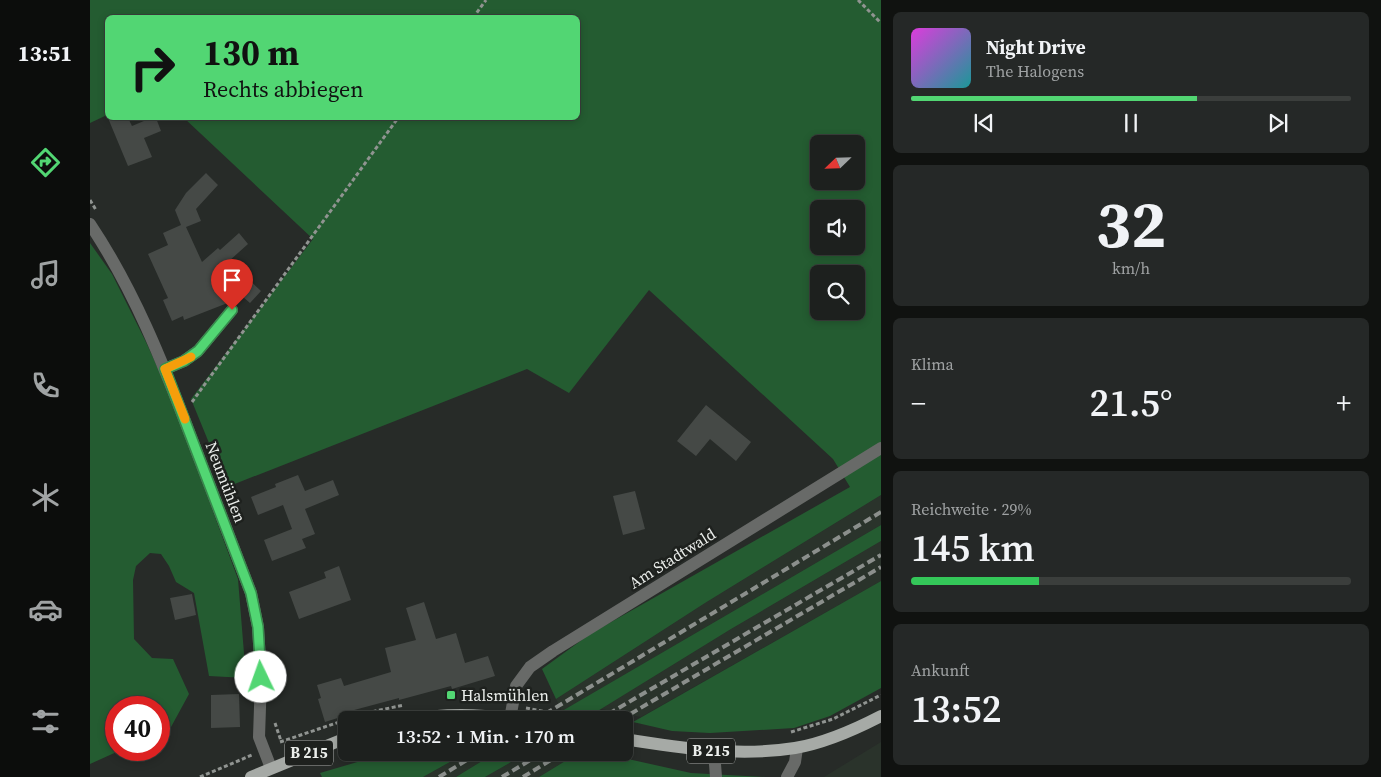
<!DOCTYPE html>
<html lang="de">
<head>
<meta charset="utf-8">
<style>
  body { margin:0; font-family:"Source Serif 4",serif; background:#252827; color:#f1f3f6; height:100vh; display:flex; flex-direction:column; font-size:19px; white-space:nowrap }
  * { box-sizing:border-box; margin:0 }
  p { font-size:16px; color:#a0a3a4 }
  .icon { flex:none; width:28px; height:28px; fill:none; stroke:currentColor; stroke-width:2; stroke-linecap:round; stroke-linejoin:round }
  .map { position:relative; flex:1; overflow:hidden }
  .side { display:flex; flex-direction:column; gap:12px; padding:12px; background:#101210; width:500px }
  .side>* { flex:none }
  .top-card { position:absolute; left:15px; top:15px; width:475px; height:105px; border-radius:8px; box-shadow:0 2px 8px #0003,0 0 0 1px #3b3e3c; background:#52d673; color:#111; overflow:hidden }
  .needle { width:32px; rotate:247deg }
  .buttons { position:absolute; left:720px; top:135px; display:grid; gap:10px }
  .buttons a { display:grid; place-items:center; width:55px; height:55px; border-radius:8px; background:#1d201e; box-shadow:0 2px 8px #0003,0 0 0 1px #3b3e3c; font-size:25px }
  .speed { position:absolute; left:15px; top:696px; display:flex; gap:10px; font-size:25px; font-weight:700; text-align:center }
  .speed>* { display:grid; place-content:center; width:65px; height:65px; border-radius:50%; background:#1d201e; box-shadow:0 2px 8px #0003,0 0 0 1px #3b3e3c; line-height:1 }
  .speed .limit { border:8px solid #d22; background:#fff; color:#111 }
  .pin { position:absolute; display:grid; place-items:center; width:42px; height:42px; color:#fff; margin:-51px -21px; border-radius:50% 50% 50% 0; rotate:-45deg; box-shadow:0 0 5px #0007 }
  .pin .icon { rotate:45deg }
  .me { position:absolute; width:55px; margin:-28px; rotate:357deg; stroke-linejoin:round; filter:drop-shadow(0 0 4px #0008) }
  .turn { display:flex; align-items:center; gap:18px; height:105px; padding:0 15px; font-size:22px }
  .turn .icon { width:65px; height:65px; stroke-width:2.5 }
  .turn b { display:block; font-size:35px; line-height:42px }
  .big { font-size:38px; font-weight:600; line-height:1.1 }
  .side .widget { flex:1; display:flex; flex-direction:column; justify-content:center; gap:8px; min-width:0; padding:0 18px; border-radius:8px; background:#252827 }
  .side .dial { align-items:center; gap:0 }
  .dial b { font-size:65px; line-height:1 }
  .song { display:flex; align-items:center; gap:15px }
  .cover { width:60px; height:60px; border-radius:8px; background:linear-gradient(135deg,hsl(300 70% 55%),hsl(180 70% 35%)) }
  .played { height:5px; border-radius:2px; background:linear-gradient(90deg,#52d673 65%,#3b3e3c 65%) }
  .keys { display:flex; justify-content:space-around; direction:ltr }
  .heat { display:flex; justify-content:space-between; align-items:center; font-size:28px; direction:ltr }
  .charge { height:8px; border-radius:4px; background:linear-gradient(90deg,#34c759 29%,#3b3e3c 0) }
  .trip { position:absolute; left:248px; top:711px; width:295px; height:50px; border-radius:8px; background:#1d201e; box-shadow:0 2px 8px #0003,0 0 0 1px #3b3e3c; font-weight:600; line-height:50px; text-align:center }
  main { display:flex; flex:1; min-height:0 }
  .dock { display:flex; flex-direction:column; width:90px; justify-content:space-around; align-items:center; background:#0c0d0c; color:#a0a3a4 }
  .dock .icon { width:35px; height:35px }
  .dock .active { color:#52d673 }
  .dock b { font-size:22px; color:#f1f3f6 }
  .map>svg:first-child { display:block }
</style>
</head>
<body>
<main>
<nav class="dock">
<b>13:51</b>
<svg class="icon active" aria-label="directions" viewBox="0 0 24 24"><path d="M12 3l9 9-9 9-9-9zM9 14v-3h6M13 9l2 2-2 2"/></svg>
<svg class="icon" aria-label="music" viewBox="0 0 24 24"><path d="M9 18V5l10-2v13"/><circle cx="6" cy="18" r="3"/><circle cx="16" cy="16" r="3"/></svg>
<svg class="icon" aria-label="phone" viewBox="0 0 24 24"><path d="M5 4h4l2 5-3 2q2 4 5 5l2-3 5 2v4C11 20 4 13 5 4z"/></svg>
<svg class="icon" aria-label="climate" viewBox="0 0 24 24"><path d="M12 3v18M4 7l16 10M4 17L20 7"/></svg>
<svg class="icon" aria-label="car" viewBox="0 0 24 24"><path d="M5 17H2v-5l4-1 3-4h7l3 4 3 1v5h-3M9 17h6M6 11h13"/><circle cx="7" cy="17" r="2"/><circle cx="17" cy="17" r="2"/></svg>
<svg class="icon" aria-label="filters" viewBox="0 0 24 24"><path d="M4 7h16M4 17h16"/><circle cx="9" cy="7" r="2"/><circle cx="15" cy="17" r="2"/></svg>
</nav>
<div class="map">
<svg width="791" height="777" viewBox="0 0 791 777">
  <rect width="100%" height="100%" fill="#272b28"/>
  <g fill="#2a332b">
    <polygon points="791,495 791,525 472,711 466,699 615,603"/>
    <polygon points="791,541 791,581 551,717 511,709 641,629"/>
    <polygon points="791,742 791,777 734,777"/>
    <polygon points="468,752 485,755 449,777 395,777 437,753"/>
    <polygon points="376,753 405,753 366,777 333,777"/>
  </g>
  <g fill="#245c31" fill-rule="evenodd">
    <path d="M 0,0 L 791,0 L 791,495 L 615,603 L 466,699 L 452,669 L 500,634 L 760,487 L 743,459 L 559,290 L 479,393 L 437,369 L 137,487 L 101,399 L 223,239 L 94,118 L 488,118 L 488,18 L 18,18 L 17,115 L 0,123 ZM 729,144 L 766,144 L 766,181 L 729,181 ZM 729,209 L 766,209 L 766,246 L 729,246 ZM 729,274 L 766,274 L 766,311 L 729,311 Z"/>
    <polygon points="0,243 22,274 56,342 80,395 148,579 156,678 119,676 104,593 86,582 79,566 71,554 60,553 46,566 43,580 44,639 62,658 83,659 99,694 81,727 69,733 69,708 26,708 26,750 31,750 0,764"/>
    <polygon points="791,525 791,541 641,629 498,717 472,711"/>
    <polygon points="791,581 791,688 740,716 704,728 620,733 582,731 543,722"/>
    <polygon points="490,752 511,753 601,773 676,777 449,777"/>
    <polygon points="298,753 298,752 376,753 333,777 232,777 230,773"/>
    <polygon points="405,753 437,753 395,777 366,777"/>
  </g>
  <g fill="#454946">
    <polygon points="18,118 38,118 42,126 61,118 66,118 71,131 54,138 62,157 38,166"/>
    <polygon points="116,173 128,185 106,209 111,221 96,227 112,262 128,248 130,250 149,233 158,244 139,261 171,291 160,303 153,297 94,320 93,316 82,321 73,300 78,298 58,254 78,245 73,233 91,225 85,210 96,193"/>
    <polygon points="616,405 661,442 646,461 620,439 606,456 587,441"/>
    <polygon points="208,475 215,491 243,480 249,495 215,509 225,534 212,539 216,548 182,561 174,540 202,529 193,505 168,515 161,497 186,487 185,484"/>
    <polygon points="545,491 555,529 533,535 523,496"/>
    <polygon points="249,566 261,600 209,619 199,592 236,578 234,572"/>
    <polygon points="102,594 106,615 85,620 80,598"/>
    <polygon points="334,602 346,639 366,633 375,663 398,656 405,676 362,689 361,686 309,700 309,698 253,713 254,716 235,722 228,699 231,698 227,685 251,678 254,686 301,672 295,648 326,640 316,608"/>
    <polygon points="149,694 150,727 121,728 121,695"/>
  </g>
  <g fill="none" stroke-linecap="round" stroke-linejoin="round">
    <g stroke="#909491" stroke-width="3" stroke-dasharray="4 2.5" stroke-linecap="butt">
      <polyline points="768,0 791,23"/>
      <polyline points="383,18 396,0"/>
      <polyline points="0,200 6,210"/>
      <polyline points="102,402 308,118"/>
      <polyline points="436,708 500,720"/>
      <polyline points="185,723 191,741"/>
      <polyline points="701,732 743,719 791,695"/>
      <polyline points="190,742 276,713 314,705"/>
      <polyline points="110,777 162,755"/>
    </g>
    <g stroke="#686a68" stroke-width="12">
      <path d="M 0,224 C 44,290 73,363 101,437 C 121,489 141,541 161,593 L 168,627 L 171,677 L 169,737 L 181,768"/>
      <polyline points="75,369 94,361 108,351 142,310"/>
      <polyline points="420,719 426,686 440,667 463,651 791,448"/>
      <polyline points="624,751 626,777"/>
      <polyline points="697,777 705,762 707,748"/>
    </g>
    <g stroke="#a6aaa6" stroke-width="12">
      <path d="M 319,720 C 354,713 392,714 427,720"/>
      <path d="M 534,739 C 590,748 648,757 705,748 C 735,743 764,730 791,716"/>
      <polyline points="161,777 256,738"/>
    </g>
    <g stroke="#8b8f8c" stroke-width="4" stroke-dasharray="8 4" stroke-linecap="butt">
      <polyline points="445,720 791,512"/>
      <polyline points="508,720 791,555"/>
      <polyline points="530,720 791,567"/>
      <polyline points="349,777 390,752"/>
      <polyline points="412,777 454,752"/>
      <polyline points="433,777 474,752"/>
    </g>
  </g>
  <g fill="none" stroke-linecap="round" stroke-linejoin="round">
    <defs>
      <polyline id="route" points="142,310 108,351 94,361 75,369 161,593 168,627 171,677"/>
    </defs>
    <use href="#route" stroke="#358b4b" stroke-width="12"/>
    <use href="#route" stroke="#52d673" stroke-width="9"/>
    <polyline stroke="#f59e0b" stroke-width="9" points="95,419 75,369 101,357"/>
  </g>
  <rect fill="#52d673" stroke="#1e211e" stroke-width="2" x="356" y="690" width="10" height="10" rx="2.5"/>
  <g text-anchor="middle" stroke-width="5" stroke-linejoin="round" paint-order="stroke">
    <g fill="#1e211e" stroke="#aeb0ae" stroke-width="1">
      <rect x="597" y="738.5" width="48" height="25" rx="4"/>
      <rect x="195" y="740.5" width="48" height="25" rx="4"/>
    </g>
    <g font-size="15" font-weight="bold" fill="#ebeeeb">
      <text x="621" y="756">B 215</text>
      <text x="219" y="758">B 215</text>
    </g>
    <g font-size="16" fill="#ebeeeb" stroke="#1e211e">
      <text transform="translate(136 482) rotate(69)" y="6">Neumühlen</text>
      <text transform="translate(582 558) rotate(-32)" y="6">Am Stadtwald</text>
    </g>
    <g font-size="16" fill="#ebeeeb" stroke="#1e211e" text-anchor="start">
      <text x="371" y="701">Halsmühlen</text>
    </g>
  </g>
</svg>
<div class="buttons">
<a><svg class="needle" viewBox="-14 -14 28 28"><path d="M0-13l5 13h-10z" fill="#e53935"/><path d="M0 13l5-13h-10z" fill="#a0a3a4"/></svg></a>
<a><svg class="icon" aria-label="sound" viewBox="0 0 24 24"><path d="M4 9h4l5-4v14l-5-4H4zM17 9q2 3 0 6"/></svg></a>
<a><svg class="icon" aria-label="search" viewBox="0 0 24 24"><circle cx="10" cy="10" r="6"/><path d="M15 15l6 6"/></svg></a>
</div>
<div class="speed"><div class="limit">40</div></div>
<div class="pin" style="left:142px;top:310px;background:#d93025"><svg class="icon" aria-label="arrive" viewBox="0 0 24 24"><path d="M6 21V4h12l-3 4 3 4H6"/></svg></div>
<svg class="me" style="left:171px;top:677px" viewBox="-20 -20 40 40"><circle r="19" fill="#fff"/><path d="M0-13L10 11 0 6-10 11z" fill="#52d673"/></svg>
<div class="trip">13:52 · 1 Min. · 170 m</div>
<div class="top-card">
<div class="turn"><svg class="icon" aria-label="right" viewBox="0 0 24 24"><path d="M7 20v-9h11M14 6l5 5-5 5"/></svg><div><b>130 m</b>Rechts abbiegen</div></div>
</div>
</div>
<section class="side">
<div class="widget">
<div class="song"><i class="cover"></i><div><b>Night Drive</b><p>The Halogens</p></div></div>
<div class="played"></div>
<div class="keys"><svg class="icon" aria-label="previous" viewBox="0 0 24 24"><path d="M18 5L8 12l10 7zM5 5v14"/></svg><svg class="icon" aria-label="pause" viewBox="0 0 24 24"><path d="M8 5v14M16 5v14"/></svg><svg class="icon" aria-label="next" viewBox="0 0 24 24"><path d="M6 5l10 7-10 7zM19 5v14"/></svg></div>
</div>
<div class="widget dial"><b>32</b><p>km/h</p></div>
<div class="widget"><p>Klima</p>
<div class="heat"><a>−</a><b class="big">21.5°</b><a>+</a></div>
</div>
<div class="widget"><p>Reichweite · 29%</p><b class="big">145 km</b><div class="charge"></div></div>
<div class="widget"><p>Ankunft</p><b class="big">13:52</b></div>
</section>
</main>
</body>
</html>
